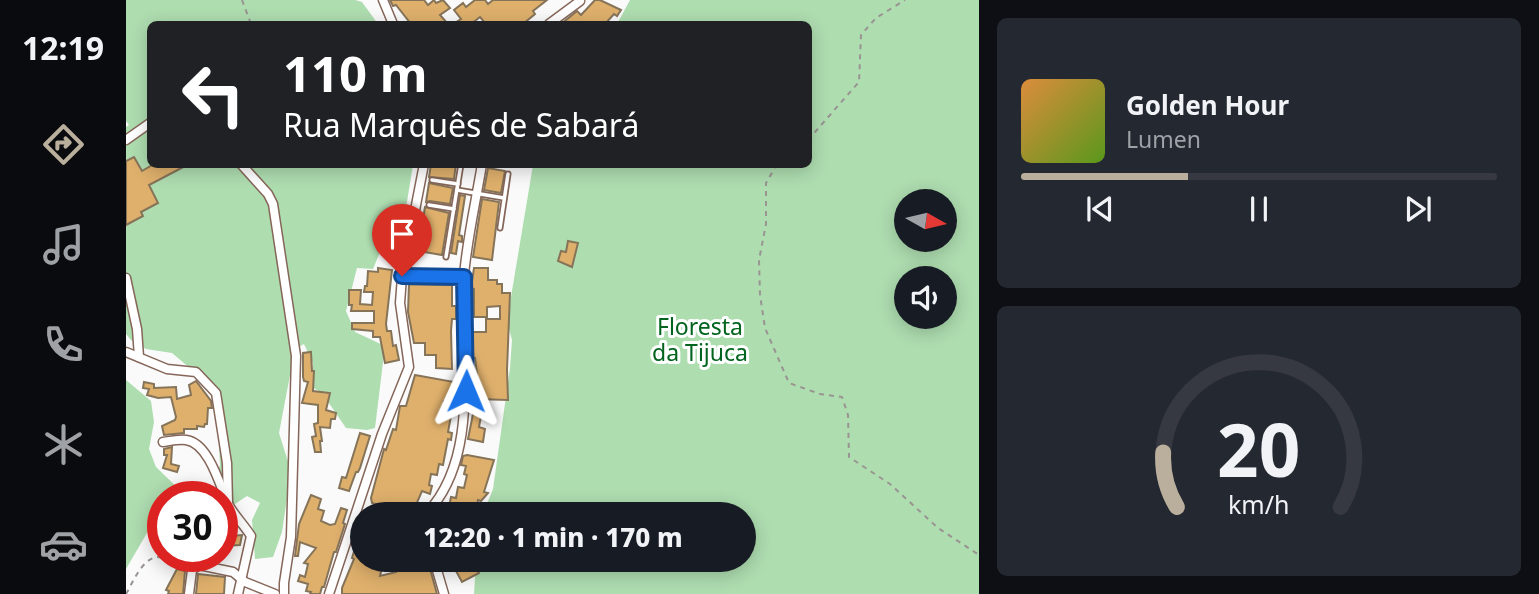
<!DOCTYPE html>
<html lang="pt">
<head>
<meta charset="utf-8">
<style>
  body { margin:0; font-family:"Noto Sans",sans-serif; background:#242831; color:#f1f3f6; height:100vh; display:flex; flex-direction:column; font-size:26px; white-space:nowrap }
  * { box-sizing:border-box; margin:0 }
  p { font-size:23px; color:#9ea1a6 }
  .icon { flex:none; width:38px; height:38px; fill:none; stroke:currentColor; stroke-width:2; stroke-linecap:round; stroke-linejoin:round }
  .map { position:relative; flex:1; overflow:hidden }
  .drawer { display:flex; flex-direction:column; gap:18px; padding:18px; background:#0d0f14; width:560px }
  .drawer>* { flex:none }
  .hud { position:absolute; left:21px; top:21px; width:665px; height:147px; border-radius:10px; box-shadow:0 4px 18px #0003; background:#202124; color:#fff; overflow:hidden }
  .needle { width:46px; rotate:98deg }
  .tools { position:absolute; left:768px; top:189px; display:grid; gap:14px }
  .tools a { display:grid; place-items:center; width:63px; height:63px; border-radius:50%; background:#171b24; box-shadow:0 4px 18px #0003; font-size:35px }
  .speed { position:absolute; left:21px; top:481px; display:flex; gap:14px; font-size:35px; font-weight:700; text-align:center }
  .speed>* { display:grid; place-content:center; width:91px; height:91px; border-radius:50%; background:#171b24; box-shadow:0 4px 18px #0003; line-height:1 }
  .speed .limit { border:10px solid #d22; background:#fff; color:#111 }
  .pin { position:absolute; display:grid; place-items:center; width:60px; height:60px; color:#fff; margin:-72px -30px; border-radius:50% 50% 50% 0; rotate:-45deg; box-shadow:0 0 7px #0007 }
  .pin .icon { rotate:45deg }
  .me { position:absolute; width:77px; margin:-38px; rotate:1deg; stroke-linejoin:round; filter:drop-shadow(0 0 5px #0008) }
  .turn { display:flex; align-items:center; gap:24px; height:147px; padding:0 21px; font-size:32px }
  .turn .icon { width:91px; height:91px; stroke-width:2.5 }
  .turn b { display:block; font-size:49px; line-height:60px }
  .drawer .widget { flex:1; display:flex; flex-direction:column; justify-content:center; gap:10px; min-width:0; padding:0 24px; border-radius:10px; background:#242831 }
  .drawer .dial { align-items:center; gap:0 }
  .dial svg { height:182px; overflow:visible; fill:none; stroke:#363941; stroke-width:7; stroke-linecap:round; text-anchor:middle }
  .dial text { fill:#f1f3f6; stroke:none }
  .song { display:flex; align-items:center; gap:21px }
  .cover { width:84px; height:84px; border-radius:10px; background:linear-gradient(135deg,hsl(30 70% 55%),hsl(90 70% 35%)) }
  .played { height:7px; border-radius:4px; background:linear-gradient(90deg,#baaf9c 35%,#363941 35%) }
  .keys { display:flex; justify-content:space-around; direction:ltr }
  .trip { position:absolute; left:224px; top:502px; width:406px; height:70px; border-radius:35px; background:#171b24; box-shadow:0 4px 18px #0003; font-weight:800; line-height:70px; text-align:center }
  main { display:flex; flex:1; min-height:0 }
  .menu { display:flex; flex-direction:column; width:126px; justify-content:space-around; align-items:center; background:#090b0e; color:#9ea1a6 }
  .menu .icon { width:49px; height:49px }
  .menu .active { color:#baaf9c }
  .menu b { font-size:32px; color:#f1f3f6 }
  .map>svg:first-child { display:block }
</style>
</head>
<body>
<main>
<nav class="menu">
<b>12:19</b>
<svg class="icon active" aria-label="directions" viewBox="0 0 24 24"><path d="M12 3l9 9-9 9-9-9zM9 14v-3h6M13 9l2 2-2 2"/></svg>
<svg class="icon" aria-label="music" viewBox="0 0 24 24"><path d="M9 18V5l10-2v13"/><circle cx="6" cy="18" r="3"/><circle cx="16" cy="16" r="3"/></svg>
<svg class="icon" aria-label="phone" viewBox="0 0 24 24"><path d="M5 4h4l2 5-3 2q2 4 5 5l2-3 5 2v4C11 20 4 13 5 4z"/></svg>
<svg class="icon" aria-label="climate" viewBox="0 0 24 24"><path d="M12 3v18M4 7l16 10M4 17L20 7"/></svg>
<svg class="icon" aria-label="car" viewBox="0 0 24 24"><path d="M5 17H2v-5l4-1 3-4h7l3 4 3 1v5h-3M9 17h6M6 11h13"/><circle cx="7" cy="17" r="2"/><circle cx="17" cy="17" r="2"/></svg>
</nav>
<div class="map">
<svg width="853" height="594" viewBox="0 0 853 594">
  <rect width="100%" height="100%" fill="#fafafa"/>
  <g fill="#aeddb0" fill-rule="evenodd">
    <polygon points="0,0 229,0 236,2 252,24 24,24 24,164 287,165 274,244 259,240 247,269 231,268 220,311 229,332 259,346 249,428 241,430 220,428 196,393 186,387 187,363 178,344 169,349 153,433 165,471 156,532 147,557 129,559 126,520 134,503 121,496 106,506 85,474 94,466 91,397 77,379 46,353 20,349 5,340 0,334 0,127 3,125 0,121"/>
    <path d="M 504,0 L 853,0 L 853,594 L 348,594 L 350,560 L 618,560 L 618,514 L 357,514 L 367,489 L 384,368 L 386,340 L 381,321 L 407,165 L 682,164 L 682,24 L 491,24 ZM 780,201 L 819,201 L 819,240 L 780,240 ZM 780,278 L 819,278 L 819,317 L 780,317 Z"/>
    <polygon points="0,380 25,401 28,422 23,449 30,467 61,497 37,497 37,521 25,526 0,569"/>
  </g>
  <g fill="#dfb06c" stroke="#867459" stroke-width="2">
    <polygon points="264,0 298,0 302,5 308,0 310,3 317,0 324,8 314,15 322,24 285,24 270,5 267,6"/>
    <polygon points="349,0 359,0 362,4 367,0 421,0 407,11 409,14 397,24 360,24 354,17 345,24 327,24 335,19 328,10 337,3 340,7"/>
    <polygon points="469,0 474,0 495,10 491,16 488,14 479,24 435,24 451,11 455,15"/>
    <polygon points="8,157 16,171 28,164 63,164 23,185 32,203 15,212 17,216 0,225 0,161"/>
    <polygon points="305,164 330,164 328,179 303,177"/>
    <polygon points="362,168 379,171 375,193 358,190"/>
    <polygon points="303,183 327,188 324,204 304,201 300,202"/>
    <polygon points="334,195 339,196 333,235 336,236 336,242 332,241 330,254 325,253"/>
    <polygon points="356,199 373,202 366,260 347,257"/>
    <polygon points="299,207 323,213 316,255 292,251"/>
    <polygon points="442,241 452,243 446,267 432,261 435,251 440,252"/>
    <polygon points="252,268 266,270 260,324 261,331 265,331 267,346 270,345 273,360 259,363 254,337 247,337 247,331 226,329 226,323 248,323 248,311 225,311 226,305 223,305 223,290 235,290 234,304 246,305 247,292 238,292 239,286 241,286 242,271 252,272"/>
    <polygon points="348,268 362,268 362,280 371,280 371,284 376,284 376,293 384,293 381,370 382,400 349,399 351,374 349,358 345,358 346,332 360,332 360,319 374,319 374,306 361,307 361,317 348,317 348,289 345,288"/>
    <polygon points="283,284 326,285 326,306 330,306 330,319 326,319 325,331 326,369 310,368 310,355 299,355 299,343 288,343 282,312"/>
    <polygon points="185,352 186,371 188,371 187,391 204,393 200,410 210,413 209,419 205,419 204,428 194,427 196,441 194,441 195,452 189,452 186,437 190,436 188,424 192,423 192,405 176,403 182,382 178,381 177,377 177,353"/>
    <polygon points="289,375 328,382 328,401 317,401 327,405 322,432 326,433 325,440 322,439 317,465 313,464 311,475 305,474 303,485 306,486 304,494 296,491 286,514 246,503 245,498 258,449 260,450 267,429 270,430 274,406 280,406"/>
    <polygon points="70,381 85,401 86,408 82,408 81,424 79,424 78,427 71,426 71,429 58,429 58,433 38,435 36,426 49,420 50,417 45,397 32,398 21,395 23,389 17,388 18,382 28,384 28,388 50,387 51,399 65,395 63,385"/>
    <polygon points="348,409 356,411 353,427 359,429 357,442 342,439"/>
    <polygon points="234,433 244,436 234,468 232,472 230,472 223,491 213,488 216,477 220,478"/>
    <polygon points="46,447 45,464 53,466 51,472 37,468 41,455 38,455 38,449"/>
    <polygon points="341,455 368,460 358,492 362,493 355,501 352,500 350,510 340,509 338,514 317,514 319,506 323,507 325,497 330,498 332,487 338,488 341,475 338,474 340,466 335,465 337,456"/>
    <polygon points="185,495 195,499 192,509 198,511 195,521 204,525 209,524 215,508 221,510 217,523 219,524 210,552 208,552 198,587 196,587 194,594 184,594 185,592 180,591 182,584 172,581 174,575 179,577 182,564 178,563 190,548 174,542 172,556 169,556 173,524"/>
    <polygon points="96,512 105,536 116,535 114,545 98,546"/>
    <polygon points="230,545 236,547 236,560 258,560 254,576 270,572 267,560 298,560 299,566 303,565 311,594 216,594 216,588 228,559 226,558"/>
    <polygon points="324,560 356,560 348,564 353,573 336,582"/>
    <polygon points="51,569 59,571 57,594 42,594 43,591 40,590"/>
    <polygon points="72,574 99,577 98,594 70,594"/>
  </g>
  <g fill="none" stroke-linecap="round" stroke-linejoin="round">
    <defs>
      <g id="lane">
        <polyline points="306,180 332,184"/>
        <polyline points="331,190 378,198"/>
        <polyline points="303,205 328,209"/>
        <polyline points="374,228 382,174"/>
        <polyline points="320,257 335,164"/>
      </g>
      <g id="street">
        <polyline points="257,0 267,24"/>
        <polyline points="423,24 454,1"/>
        <polyline points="0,140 24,123"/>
        <polyline points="115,164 142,194 147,204 170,356 165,537 158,583 158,594"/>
        <polyline points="276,277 338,277"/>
        <polyline points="0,278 11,329 13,357"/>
        <polyline points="0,352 41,369 70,372 90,393 101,463 102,503"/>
        <path d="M 37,442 C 44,441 53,439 60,440 C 83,443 94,486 102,504 C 108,515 118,525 125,536 L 112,594"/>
        <path d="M 300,514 C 357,455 333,350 338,276 C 341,239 350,201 356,164"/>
        <polyline points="308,560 318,594"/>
        <polyline points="63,594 66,570 73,565 107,572 119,582 149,594"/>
        <polyline points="203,594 256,434 283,367 274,303 276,277 298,164"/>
      </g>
    </defs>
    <use href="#lane" stroke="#856659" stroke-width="7"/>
    <use href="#street" stroke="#856659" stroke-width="11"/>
    <g stroke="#999492" stroke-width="2" stroke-dasharray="5 5" stroke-linecap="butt">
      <polyline points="116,0 125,24"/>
      <polyline points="682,140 733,82 735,35 750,18 779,0"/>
      <polyline points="651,164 640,183 640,224 633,260 634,295 639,328 663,383 694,394 716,397 722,415 723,457 764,484 812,528 853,555"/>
      <path d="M 0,594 C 7,582 16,559 31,557 C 36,557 43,561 48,563"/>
    </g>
    <use href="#lane" stroke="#fff" stroke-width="3.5"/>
    <use href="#street" stroke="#fff" stroke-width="8"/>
  </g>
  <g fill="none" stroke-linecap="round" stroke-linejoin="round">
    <defs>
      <polyline id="route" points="276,276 338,277 340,391"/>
    </defs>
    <use href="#route" stroke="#114b97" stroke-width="18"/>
    <use href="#route" stroke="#1a73e8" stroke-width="12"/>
  </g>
  <g text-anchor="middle" stroke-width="6" stroke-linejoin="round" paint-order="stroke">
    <g font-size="23" fill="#00641e" stroke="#fff">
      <text x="574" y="335">Floresta<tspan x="574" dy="26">da Tijuca</tspan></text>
    </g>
  </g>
</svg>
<div class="tools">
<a><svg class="needle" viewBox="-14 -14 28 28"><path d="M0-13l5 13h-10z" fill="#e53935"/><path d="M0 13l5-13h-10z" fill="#9ea1a6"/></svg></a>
<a><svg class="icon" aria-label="sound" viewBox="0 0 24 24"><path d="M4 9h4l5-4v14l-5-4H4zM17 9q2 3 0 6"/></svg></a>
</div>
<div class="speed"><div class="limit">30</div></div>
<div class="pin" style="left:276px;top:276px;background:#d93025"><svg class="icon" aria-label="arrive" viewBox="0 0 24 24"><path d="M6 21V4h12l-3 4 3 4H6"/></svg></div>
<svg class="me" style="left:340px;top:391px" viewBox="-20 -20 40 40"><path d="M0-17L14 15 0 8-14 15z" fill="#1a73e8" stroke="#fff" stroke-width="4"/></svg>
<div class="trip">12:20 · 1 min · 170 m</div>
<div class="hud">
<div class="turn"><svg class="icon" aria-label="left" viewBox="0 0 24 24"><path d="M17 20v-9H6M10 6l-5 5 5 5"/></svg><div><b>110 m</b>Rua Marquês de Sabará</div></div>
</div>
</div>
<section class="drawer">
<div class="widget">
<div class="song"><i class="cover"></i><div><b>Golden Hour</b><p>Lumen</p></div></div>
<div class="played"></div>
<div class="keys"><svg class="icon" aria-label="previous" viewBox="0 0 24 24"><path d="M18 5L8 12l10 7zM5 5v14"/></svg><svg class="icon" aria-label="pause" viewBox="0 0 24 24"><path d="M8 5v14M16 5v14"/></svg><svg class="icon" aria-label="next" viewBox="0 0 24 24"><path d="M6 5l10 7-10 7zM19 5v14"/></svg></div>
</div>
<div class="widget dial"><svg viewBox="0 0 100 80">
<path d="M14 69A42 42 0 1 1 86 69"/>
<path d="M14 69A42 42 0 0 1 8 45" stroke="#baaf9c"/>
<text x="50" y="56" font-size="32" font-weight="700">20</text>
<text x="50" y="72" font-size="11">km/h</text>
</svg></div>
</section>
</main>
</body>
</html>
